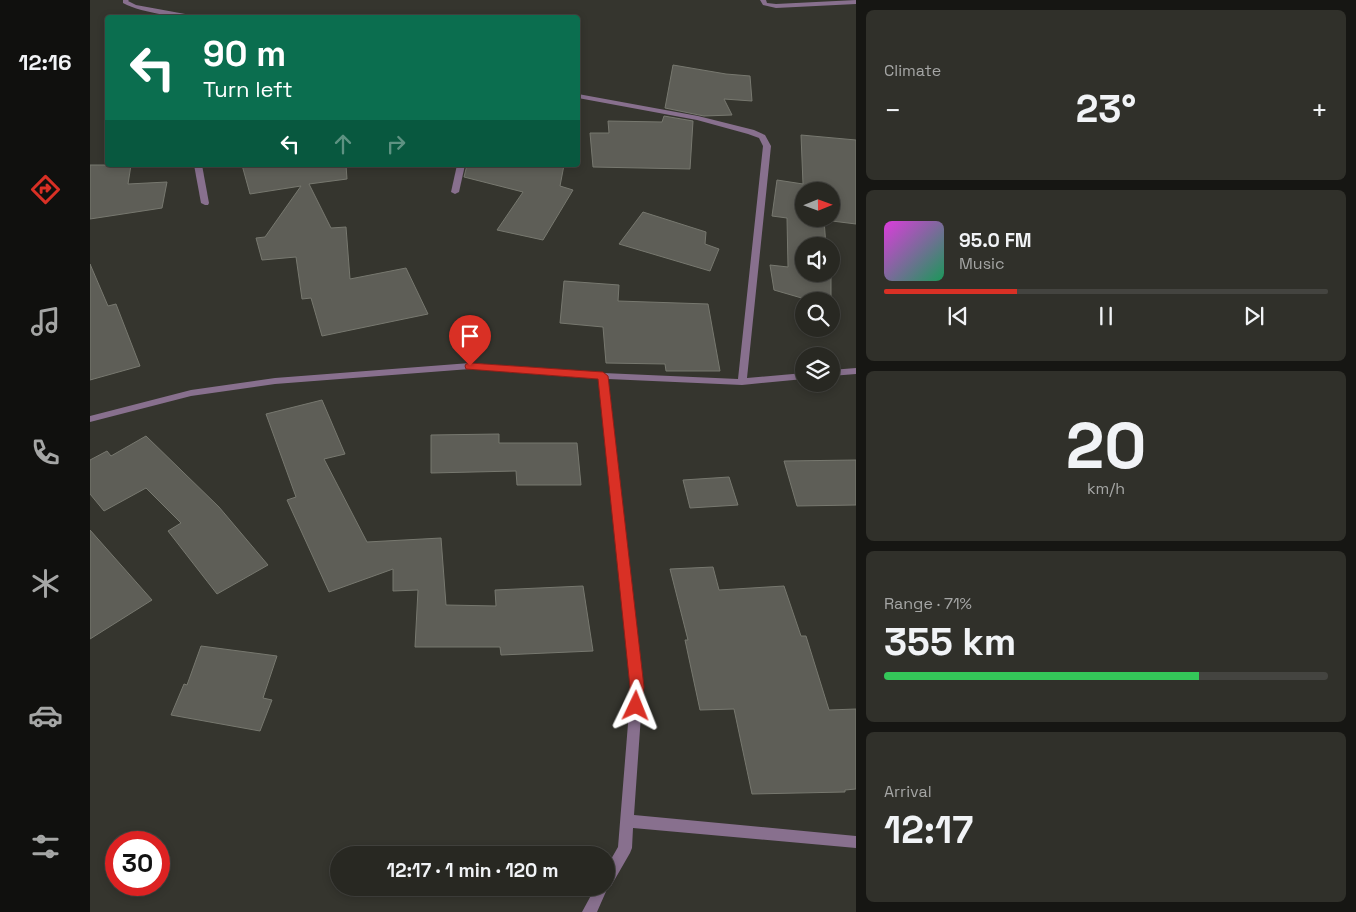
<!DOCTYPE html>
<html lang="en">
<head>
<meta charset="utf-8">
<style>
  body { margin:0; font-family:"Space Grotesk",sans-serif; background:#30302a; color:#f1f3f6; height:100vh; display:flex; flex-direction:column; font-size:19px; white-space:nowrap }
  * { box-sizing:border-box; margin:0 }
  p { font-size:16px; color:#a5a6a5 }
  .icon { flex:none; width:28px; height:28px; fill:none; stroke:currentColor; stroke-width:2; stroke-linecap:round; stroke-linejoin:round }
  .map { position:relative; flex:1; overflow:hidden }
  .panel { display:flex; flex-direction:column; gap:10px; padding:10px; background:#161613; width:500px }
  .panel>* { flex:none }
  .hud { position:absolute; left:15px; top:15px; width:475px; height:152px; border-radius:5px; box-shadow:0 2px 8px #0003,0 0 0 1px #444440; background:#0b6e4f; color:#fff; overflow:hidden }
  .needle { width:32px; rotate:89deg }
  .tools { position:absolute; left:705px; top:182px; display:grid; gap:10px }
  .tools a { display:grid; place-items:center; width:45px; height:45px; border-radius:50%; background:#282822; box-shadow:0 2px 8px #0003,0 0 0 1px #444440; font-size:25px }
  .speed { position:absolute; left:15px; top:831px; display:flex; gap:10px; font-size:25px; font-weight:700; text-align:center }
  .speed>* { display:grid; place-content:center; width:65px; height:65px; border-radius:50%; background:#282822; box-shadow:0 2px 8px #0003,0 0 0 1px #444440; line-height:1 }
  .speed .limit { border:8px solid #d22; background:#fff; color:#111 }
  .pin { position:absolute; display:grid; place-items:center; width:42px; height:42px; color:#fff; margin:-51px -21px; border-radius:50% 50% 50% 0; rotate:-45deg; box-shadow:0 0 5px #0007 }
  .pin .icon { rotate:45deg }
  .me { position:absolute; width:55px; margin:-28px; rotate:2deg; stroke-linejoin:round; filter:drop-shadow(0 0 4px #0008) }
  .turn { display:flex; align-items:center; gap:18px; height:105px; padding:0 15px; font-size:22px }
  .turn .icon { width:65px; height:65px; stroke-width:2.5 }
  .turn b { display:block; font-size:35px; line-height:42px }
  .lanes { display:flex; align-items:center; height:48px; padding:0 15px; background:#0003; justify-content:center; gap:25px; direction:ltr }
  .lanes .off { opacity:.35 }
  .big { font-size:38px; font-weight:700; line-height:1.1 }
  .panel .tile { flex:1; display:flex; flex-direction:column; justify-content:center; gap:8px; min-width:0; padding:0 18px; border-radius:8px; background:#30302a }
  .panel .dial { align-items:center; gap:0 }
  .dial b { font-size:65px; line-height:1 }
  .song { display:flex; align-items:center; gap:15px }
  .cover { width:60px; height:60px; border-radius:8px; background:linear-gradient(135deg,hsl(300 70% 55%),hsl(150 70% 35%)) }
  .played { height:5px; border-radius:2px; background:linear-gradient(90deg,#d93025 30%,#444440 30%) }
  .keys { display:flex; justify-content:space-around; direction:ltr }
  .heat { display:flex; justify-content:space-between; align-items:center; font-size:28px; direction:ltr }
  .charge { height:8px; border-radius:4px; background:linear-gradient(90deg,#34c759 71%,#444440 0) }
  .trip { position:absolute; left:240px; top:846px; width:285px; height:50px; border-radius:25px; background:#282822; box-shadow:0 2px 8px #0003,0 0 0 1px #444440; font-weight:700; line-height:50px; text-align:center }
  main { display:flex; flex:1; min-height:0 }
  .dock { display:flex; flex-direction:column; width:90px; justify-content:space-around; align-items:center; background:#10100e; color:#a5a6a5 }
  .dock .icon { width:35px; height:35px }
  .dock .current { color:#d93025 }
  .dock b { font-size:22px; color:#f1f3f6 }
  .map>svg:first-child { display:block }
</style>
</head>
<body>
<main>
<nav class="dock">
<b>12:16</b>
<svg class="icon current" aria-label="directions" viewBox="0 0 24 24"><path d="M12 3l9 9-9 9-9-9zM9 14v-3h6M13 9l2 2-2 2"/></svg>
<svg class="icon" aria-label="music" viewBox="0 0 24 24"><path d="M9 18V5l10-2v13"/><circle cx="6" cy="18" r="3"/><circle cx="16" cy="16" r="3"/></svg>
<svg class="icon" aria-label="phone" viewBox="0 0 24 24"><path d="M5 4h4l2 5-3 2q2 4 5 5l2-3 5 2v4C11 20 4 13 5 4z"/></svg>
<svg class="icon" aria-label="climate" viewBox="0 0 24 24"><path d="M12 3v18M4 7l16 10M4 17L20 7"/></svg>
<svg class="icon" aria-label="car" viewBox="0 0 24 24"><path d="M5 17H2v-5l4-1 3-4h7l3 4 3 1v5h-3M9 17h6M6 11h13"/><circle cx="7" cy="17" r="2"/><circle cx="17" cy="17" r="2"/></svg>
<svg class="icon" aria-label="filters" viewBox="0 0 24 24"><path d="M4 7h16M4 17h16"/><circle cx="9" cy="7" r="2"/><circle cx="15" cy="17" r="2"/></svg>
</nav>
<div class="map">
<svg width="766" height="912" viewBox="0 0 766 912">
  <rect width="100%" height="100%" fill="#35352e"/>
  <g fill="#5e5e57" stroke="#77786f" fill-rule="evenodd">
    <polygon points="583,65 636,74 660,76 662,101 634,99 642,115 614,116 575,108"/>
    <polygon points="574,116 603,121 600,169 503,167 500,133 519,133 518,121 572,122"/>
    <path d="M 711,135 L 766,140 L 766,224 L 734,220 L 736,246 L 714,246 L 714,274 L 741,274 L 741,307 L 741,301 L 722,301 L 684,290 L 680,265 L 698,267 L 697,218 L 682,216 L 687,180 L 713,184 ZM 714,191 L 741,191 L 741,219 L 714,219 Z"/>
    <polygon points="0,165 41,165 38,184 77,182 72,208 0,219"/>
    <polygon points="152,165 256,165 257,179 219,184 241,228 256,227 260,279 316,268 338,314 232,336 221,298 212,299 206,257 172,260 166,238 175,237 211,186 160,194"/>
    <polygon points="377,165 474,165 470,186 483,190 453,240 407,230 433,192 374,177"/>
    <polygon points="553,212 616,232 615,244 629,249 620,271 529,244"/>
    <polygon points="0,264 18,306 26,304 50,366 0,380"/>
    <polygon points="474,281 529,285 528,301 618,304 630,371 576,371 575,364 516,363 513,327 470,323"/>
    <polygon points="232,400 255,454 234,459 277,542 351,538 356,605 406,606 405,590 493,586 503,651 411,655 410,647 325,647 328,590 303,591 303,569 239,592 197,500 206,497 176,414"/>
    <polygon points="409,434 409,443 487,443 491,485 427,485 426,471 341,473 341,435"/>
    <polygon points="56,436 129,507 178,565 127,594 78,531 91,523 56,488 14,511 0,494 0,460 17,451 21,456"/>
    <polygon points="766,460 766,505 707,506 694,461"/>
    <polygon points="639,477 648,505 600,508 593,480"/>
    <polygon points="0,530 62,600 0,639"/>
    <polygon points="623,567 629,590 694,586 711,636 716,636 739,710 766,709 766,789 755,790 755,792 662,794 644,709 610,710 595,640 598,640 580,569"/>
    <polygon points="111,646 187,656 173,698 182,700 170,731 81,715 94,684 97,685"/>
  </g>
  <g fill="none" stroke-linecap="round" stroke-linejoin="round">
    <g fill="#88708e" fill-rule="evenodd">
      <path d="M 33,0 L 39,0 L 38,1 L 46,5 L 117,18 C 94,18 53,14 33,3 Z"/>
      <polygon points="670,0 676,0 677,3 686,4 766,0 766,4 686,8 673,5"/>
      <polygon points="488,94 608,116 664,130 675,135 681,146 657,378 714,373 714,379 652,385 518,379 553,687 544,815 766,836 766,848 543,828 542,848 540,853 521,886 518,887 507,912 492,912 505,888 516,888 516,868 528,847 541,687 509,379 380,369 185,384 101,396 0,422 0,416 101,390 185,378 380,363 513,373 648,379 673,146 669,138 658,134 607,120 488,98"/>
      <polygon points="104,165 112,165 119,203 118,205 115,205 111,203"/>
      <polygon points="367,165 375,165 369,192 365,194 361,192"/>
      <polygon points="766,368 766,374 741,376 741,370"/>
    </g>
  </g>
  <polygon fill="#d93025" stroke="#8d1f18" points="380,363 513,372 518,376 554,687 551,711 546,713 541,711 539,706 540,687 508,379 376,369 375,366 376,364"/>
</svg>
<div class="tools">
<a><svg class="needle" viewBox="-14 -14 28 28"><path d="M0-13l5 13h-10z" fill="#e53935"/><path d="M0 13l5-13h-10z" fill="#a5a6a5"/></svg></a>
<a><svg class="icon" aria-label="sound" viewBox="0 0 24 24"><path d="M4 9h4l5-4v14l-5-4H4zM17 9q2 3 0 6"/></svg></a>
<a><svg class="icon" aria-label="search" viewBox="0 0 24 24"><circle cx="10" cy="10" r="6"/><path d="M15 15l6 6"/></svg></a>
<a><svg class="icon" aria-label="layers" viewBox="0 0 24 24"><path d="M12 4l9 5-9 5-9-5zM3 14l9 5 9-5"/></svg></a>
</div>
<div class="speed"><div class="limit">30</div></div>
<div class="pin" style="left:380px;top:366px;background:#d93025"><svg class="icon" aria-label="arrive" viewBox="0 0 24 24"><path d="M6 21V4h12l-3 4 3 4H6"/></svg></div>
<svg class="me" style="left:546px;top:706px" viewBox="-20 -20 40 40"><path d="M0-17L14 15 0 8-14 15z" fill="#d93025" stroke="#fff" stroke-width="4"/></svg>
<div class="trip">12:17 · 1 min · 120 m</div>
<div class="hud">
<div class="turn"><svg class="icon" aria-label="left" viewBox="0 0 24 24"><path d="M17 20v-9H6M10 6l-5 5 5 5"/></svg><div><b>90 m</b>Turn left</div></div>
<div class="lanes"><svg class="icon" aria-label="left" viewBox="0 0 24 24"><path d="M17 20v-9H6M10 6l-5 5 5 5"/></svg><svg class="icon off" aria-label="ahead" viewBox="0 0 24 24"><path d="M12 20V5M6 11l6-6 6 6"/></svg><svg class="icon off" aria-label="right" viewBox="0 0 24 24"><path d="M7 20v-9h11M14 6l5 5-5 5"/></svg></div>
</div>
</div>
<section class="panel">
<div class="tile"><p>Climate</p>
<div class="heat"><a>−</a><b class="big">23°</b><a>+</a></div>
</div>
<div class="tile">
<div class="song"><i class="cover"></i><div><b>95.0 FM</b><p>Music</p></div></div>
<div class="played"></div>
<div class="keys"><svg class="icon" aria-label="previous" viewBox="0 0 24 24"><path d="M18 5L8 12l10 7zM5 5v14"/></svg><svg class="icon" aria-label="pause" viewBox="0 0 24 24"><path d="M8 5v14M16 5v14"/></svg><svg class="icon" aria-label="next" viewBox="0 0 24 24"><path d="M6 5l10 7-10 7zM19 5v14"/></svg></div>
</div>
<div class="tile dial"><b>20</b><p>km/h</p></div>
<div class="tile"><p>Range · 71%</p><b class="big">355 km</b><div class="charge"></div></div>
<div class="tile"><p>Arrival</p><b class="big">12:17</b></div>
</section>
</main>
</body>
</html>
